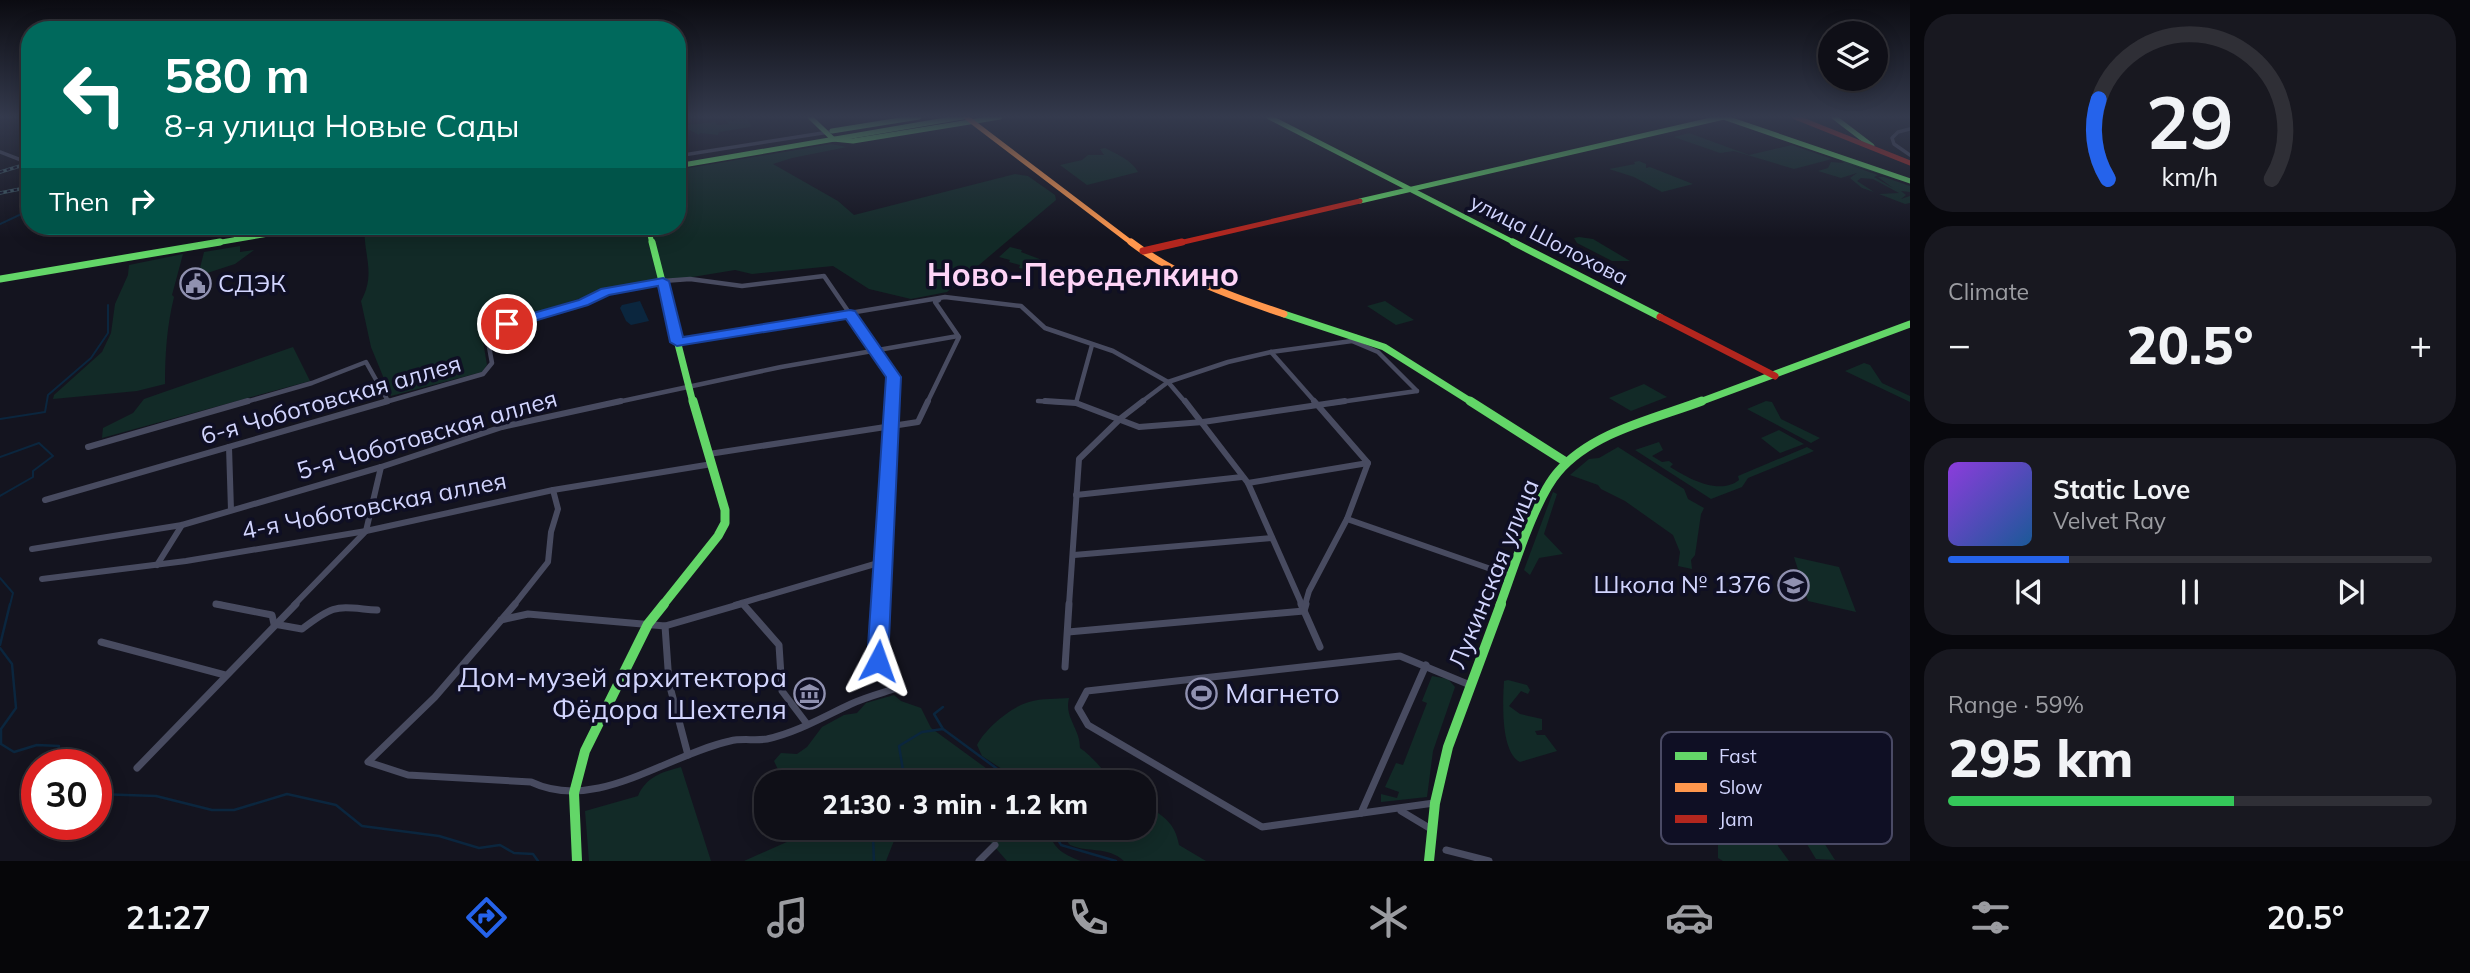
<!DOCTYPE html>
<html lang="en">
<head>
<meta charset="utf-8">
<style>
  body { margin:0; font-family:Mulish,sans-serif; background:#181820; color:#f1f3f6; height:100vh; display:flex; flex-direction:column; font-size:26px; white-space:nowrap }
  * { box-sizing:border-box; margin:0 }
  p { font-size:23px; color:#9b9ca1 }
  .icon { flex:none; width:38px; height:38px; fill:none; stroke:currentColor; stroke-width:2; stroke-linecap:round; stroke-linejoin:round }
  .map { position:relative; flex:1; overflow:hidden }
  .drawer { display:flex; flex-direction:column; gap:14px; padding:14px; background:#08080d; width:560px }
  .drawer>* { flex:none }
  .guide { position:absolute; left:21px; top:21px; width:665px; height:214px; border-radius:28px; box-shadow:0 4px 18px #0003,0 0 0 2px #2f2f36; background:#00695c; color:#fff; overflow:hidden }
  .controls { position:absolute; left:1818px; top:21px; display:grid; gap:14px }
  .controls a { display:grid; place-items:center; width:70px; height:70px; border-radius:50%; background:#0f0f17; box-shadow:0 4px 18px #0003,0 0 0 2px #2f2f36; font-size:35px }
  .speed { position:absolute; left:21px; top:749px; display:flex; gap:14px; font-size:35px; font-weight:700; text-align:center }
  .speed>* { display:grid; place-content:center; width:91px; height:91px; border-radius:50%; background:#0f0f17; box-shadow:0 4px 18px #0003,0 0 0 2px #2f2f36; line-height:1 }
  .speed .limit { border:10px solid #d22; background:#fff; color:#111 }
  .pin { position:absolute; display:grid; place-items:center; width:60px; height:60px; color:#fff; margin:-30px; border:4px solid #fff; border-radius:50%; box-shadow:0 2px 7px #0007 }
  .me { position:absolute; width:77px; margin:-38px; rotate:4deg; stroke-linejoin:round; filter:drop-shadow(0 0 5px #0008) }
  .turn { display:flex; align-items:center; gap:24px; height:147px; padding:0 28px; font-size:32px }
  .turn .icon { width:91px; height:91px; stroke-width:2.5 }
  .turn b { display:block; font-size:49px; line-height:60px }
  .then { display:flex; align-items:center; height:66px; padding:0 28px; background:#0003; gap:14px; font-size:26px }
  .big { font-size:52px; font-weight:800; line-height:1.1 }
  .drawer .card { flex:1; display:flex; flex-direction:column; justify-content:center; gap:10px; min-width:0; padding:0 24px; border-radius:28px; background:#181820 }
  .drawer .dial { align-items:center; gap:0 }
  .dial svg { height:182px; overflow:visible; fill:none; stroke:#2f2f36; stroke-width:7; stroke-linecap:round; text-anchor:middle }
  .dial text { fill:#f1f3f6; stroke:none }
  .song { display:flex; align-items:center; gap:21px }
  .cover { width:84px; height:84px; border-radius:10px; background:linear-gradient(135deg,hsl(270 70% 55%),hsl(210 70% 35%)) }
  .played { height:7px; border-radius:4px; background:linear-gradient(90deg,#2563eb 25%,#2f2f36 25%) }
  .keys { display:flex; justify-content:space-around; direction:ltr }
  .heat { display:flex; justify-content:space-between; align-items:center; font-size:38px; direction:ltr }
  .charge { height:10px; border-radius:5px; background:linear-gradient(90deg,#34c759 59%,#2f2f36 0) }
  .trip { position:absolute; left:754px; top:770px; width:402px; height:70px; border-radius:28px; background:#0f0f17; box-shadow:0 4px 18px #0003,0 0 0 2px #2f2f36; font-weight:800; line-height:70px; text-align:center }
  .menu { display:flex; height:112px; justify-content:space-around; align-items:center; background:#060609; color:#9b9ca1 }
  .menu .icon { width:49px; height:49px }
  .menu .on { color:#2563eb }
  .menu b { font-size:32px; color:#f1f3f6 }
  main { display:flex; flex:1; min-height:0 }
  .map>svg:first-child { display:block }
</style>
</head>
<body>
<main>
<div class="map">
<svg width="1910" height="861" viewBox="0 0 1910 861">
  <rect width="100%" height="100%" fill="#14141f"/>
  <g fill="#122a27">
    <polygon points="741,117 749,119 751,127 719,132 718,135 700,133 699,135 686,128 688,125 715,122 717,125 728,124 726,120 735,121 734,118"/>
    <polygon points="1689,133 1749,155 1792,145 1832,159 1794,169 1734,151 1720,153 1674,137"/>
    <path d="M 831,144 L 847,147 L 792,158 L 773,164 L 838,201 L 854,215 L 1015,174 L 1028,176 L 1055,195 L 1056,200 L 947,292 L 911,299 L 869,289 L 833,266 L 752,274 L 735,270 L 601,292 L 481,329 L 487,365 L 482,372 L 391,396 L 371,347 L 361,301 C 377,273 362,252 365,226 L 677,226 L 677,170 Z"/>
    <path d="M 1105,148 C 1115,153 1132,160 1138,172 L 1087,185 L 1060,165 L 1082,160 L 1088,155 L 1104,155 L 1100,149 Z"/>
    <polygon points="1840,159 1907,182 1847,164 1878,175 1874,177 1893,188 1878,177 1884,177 1910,186 1910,192 1901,191 1906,195 1901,199 1910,196 1910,203 1905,204 1879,194 1899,193 1873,179 1861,178 1857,181 1874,192 1862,188 1850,178 1857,173 1841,178 1818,171 1828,168 1831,162 1844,163"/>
    <polygon points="1639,161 1646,164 1646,168 1650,167 1693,184 1662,192 1634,177 1609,169 1635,164 1634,162"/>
    <polygon points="1579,237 1593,239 1630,261 1612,261 1577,243 1574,238"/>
    <polygon points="240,246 240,252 254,250 235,264 198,276 204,252"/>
    <polygon points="1010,247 1022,250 1021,252 1042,260 1031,270 1019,268 1020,265 1009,262 1010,260 999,257"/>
    <path d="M 183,254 L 172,295 L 174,297 C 167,326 165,353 165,384 L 137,391 L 53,399 L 54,395 L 102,352 L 111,333 L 115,304 L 128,275 L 129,265 Z"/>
    <polygon points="1385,301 1414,320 1396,325 1367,306"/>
    <polygon points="293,347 310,381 102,438 103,428 133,413 144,399"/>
    <polygon points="1864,363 1870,365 1882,383 1910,396 1910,402 1845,371"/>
    <polygon points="1644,384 1667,397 1631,411 1609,398"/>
    <polygon points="1766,401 1772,402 1781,419 1820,438 1811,443 1747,409"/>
    <polygon points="1779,430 1804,444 1780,453 1761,438"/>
    <path d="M 1659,442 L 1663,450 L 1652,456 L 1662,462 L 1669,461 L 1673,464 L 1670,467 C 1688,478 1719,496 1739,480 L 1738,476 L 1807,447 L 1814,451 L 1748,478 L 1742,487 L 1711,499 L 1635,450 Z"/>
    <polygon points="1618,447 1684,489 1688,499 1704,508 1701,514 1695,555 1691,560 1692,569 1678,566 1680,552 1673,535 1625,501 1601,489 1598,485 1570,475 1589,459 1599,458"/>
    <polygon points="1553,492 1557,494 1544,534 1563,554 1539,558 1530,575 1524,570"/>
    <polygon points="1794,557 1839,567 1856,612 1808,601"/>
    <polygon points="1432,676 1448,679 1455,687 1433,751 1427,797 1381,802 1381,794 1397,798 1399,792 1385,787 1396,763 1403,765 1427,703 1422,701"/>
    <path d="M 1508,680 L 1527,685 L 1530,690 L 1528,694 L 1521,691 L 1509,706 L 1520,714 L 1542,719 L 1542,730 L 1535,731 L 1537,735 L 1545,735 L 1557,751 L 1520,762 C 1500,752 1503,700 1504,681 Z"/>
    <polygon points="894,695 901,701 921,708 931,728 1005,782 784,782 774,761 781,753 797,754 807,747 822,727 844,715 857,713 866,703"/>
    <path d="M 1069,698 C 1064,718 1080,728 1080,748 C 1093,757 1103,770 1113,782 L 1022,782 L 982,756 L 977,745 C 986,728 1011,707 1029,702 C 1042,698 1057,699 1069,698 Z"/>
    <polygon points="1718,744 1773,763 1778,846 1789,861 1723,861 1718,858"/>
    <path d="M 681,767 L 711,861 L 589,861 L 585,811 L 638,796 C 646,777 662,772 681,767 Z"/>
    <path d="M 1145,805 C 1164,816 1175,823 1179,845 L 1206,861 L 1124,861 C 1108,846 1088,853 1070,845 L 1061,834 L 1061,828 L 1144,828 Z"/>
    <polygon points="805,828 899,828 886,861 744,861 807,833"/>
    <path d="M 978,828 L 1047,828 C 1053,848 1062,854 1081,861 L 1007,861 Z"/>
    <polygon points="1799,831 1817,832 1835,860 1816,859"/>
  </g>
  <polygon fill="#0b263e" points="640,301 649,321 631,325 626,321 620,308 622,305"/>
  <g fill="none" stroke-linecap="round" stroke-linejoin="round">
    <g stroke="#0b263e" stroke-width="2">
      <polyline points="0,224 30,210"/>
      <polyline points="0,419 45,412 48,395 91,358 108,333 108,305"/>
      <polyline points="0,457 39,443 53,456 33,471 33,477 0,496"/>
      <polyline points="0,578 13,593 10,605"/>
    </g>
    <g stroke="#0b263e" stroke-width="2.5">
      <polyline points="0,645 10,604"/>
      <polyline points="0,648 12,664 16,708 1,729 1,744 14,752 37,745 59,746 55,765"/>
      <polyline points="943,707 934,714 943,729"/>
      <polyline points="905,782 899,746 922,732 943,729 1015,782"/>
      <polyline points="96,794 156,796 212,810 234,810 287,794 336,805 362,826 439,836 479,848 500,845 514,853 533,854 538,861"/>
      <polyline points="814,828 829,838 843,828"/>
      <polyline points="844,828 873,838 874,861"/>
      <polyline points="1056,828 1057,838 1061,845 1116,861"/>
    </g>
    <g stroke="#484b60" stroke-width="3.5">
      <polyline points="1910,129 1898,132 1892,138 1894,144 1910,155"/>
      <polyline points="0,152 21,160"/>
      <polyline points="677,156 829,132"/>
    </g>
    <g stroke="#484b60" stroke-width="4.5">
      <polyline points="1352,341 1378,352 1417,391"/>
      <polyline points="677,342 945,297 1021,306 1045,328 1113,351 1168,382 1186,403"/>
      <polyline points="1271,352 1316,403"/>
      <polyline points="1038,401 1076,403"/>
      <polyline points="242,403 312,383 366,362 388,401"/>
      <polyline points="382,403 483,374 492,363 486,330 584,302 606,292 663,281 690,279 742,286 824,276 893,377 892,403"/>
      <polyline points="613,403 781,367 958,336"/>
      <polyline points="927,403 959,337 935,302 939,300"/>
      <polyline points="1076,403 1092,345"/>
      <polyline points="1140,403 1168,382 1228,362 1271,352 1352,341 1356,337"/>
      <polyline points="1333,403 1417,391"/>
    </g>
    <g stroke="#484b60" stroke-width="6">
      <polyline points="1045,401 1076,403 1139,427 1203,422 1345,401"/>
      <polyline points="1185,401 1248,483 1302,605"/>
      <polyline points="88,447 248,401"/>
      <polyline points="229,447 231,510"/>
      <polyline points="709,454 918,422 928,401"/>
      <polyline points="1248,483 1368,463"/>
      <polyline points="1076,495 1242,477"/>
      <polyline points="45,500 388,401"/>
      <polyline points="1347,519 1511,576"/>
      <polyline points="32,549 182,525 381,467 502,427 621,401"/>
      <polyline points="1074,555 1272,538"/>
      <polyline points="157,565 182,525"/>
      <polyline points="42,579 186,561 366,531 553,490 712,464"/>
      <polyline points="742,603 744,605"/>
      <polyline points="216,604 223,605"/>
      <polyline points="294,605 366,531 381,467"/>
      <polyline points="514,605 548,562 551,532 558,509 553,490"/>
      <polyline points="735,605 885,561"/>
      <polyline points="881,605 892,401"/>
      <polyline points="1069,605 1079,459 1121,418 1143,401"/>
      <polyline points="1305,605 1309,591 1347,519 1368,463 1314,401"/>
    </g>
    <g stroke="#484b60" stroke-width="7">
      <path d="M 216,604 L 272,615 L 274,624 L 302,629 C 336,603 335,607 377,610"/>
      <path d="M 515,604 L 435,697 L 368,762 L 408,775 L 531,782 C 597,813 666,755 730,741 C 742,738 755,741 767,739 C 796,733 825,716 851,704 C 866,697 882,693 897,688 L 878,661 L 881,604"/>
      <polyline points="743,604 779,645 782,691 807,724"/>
      <polyline points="1301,604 1320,647"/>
      <polyline points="501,620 528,614 665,626 741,604"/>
      <polyline points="665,626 669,683 688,755"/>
      <polyline points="1068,632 1304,611 1306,604"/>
      <polyline points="101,642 225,675"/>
      <polyline points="1065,667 1069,604"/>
      <polyline points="137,768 296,604"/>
      <polyline points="1434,803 1262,827 1088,725 1078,708 1087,691 1400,656 1470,685"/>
      <polyline points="1401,811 1431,829"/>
      <polyline points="1361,813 1426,665"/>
      <polyline points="1446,850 1489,861"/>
      <polyline points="979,861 995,845"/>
    </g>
    <g stroke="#63d668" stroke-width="5">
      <polyline points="810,117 833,139 853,141 1000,117"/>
      <polyline points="1269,117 1517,244"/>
      <polyline points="1723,117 1910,181"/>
      <polyline points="1834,117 1872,146"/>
      <polyline points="832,131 919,117"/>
      <polyline points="677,166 963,117"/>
      <polyline points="1360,201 1724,117"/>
      <polyline points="648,226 652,244"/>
      <polyline points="236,239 243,226"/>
      <polyline points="210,244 315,226"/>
    </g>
    <g stroke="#63d668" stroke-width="7">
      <polyline points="652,242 693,403"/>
      <polyline points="1513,242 1660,317"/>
      <polyline points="0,279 220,242"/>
      <polyline points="1284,314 1384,347 1473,403"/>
      <polyline points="1697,403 1910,324"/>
    </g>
    <g stroke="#63d668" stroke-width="9">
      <polyline points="1470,401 1566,462"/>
      <polyline points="663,605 718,536 725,523 725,510 693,401"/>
      <path d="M 1500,605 C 1513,570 1535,498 1558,472 C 1592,432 1654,419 1702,401"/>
    </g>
    <g stroke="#63d668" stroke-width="10">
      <polyline points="577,861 574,793 585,751 648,624 664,604"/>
      <polyline points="1429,861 1435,803 1448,747 1501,604"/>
    </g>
    <polyline stroke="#ff974d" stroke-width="5" points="966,117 1133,244"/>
    <path stroke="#ff974d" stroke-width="7" d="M 1131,242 C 1177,277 1230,296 1284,314"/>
    <g stroke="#b3261e" stroke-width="5">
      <polyline points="1795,117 1910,163"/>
      <polyline points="1175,244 1360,201"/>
    </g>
    <g stroke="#b3261e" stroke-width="7">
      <polyline points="1143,251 1182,242"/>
      <polyline points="1660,317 1775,376"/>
    </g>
    <defs>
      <g id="rail">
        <polyline points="0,172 30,163"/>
        <polyline points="0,193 30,187"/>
      </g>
    </defs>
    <use href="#rail" stroke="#3f5a64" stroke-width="3.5"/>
    <use href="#rail" stroke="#0f0f24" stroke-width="2" stroke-dasharray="3.5" stroke-linecap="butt"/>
  </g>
  <linearGradient id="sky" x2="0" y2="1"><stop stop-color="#0b0b11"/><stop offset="0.49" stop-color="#343a4d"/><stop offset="1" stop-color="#343a4d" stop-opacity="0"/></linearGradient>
  <rect width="1910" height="238" fill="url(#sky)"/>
  <polygon fill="#2563eb" stroke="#184099" stroke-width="2" points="663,278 669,281 683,337 850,310 855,311 901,377 888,661 885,666 878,669 871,666 867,661 886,377 846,319 677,346 670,342 658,286 609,295 588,305 507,329 500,324 502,322 579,300 601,289"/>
  <defs>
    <symbol id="civic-ring" viewBox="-11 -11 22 22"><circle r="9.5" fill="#0f0f24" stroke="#9091b0" stroke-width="1.5"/><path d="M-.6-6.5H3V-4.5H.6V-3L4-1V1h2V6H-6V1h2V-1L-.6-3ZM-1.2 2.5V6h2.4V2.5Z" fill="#9091b0"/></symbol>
    <symbol id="school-ring" viewBox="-11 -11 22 22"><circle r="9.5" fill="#0f0f24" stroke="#9091b0" stroke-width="1.5"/><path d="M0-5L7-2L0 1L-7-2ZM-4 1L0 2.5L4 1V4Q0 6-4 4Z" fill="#9091b0"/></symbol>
    <symbol id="museum-ring" viewBox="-11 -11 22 22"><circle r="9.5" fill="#0f0f24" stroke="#9091b0" stroke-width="1.5"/><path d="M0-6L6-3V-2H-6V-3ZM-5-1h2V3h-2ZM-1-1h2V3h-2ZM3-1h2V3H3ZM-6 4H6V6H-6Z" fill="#9091b0"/></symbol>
    <symbol id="stadium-ring" viewBox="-11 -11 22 22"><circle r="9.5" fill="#0f0f24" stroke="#9091b0" stroke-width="1.5"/><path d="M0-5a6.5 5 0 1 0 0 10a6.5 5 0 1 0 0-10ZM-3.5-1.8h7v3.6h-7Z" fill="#9091b0"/></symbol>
  </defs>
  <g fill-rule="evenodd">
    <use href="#civic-ring" x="178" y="266" width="35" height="35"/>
    <use href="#school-ring" x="1776" y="568" width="35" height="35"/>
    <use href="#museum-ring" x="792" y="676" width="35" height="35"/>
    <use href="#stadium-ring" x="1184" y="676" width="35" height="35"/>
  </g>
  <g text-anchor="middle" stroke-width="7" stroke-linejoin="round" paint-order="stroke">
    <g font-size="21" fill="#d2d5fe" stroke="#0f0f24">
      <text transform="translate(1549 240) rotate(27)" y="7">улица Шолохова</text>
    </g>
    <g font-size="24" fill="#d2d5fe" stroke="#0f0f24" text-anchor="start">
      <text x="218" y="292">СДЭК</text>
      <text x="1771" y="593" text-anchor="end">Школа № 1376</text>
    </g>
    <g font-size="24" fill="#d2d5fe" stroke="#0f0f24">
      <text transform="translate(331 400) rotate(-16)" y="8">6-я Чоботовская аллея</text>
      <text transform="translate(427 435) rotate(-16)" y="8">5-я Чоботовская аллея</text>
      <text transform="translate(374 506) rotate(-11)" y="8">4-я Чоботовская аллея</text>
      <text transform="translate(1494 574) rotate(-68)" y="8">Лукинская улица</text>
    </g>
    <g font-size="28" fill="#d2d5fe" stroke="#0f0f24" text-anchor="end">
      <text x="787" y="687">Дом-музей архитектора<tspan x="787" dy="32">Фёдора Шехтеля</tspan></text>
      <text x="1225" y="703" text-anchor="start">Магнето</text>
    </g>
    <g font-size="32" font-weight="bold" fill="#fed4f7" stroke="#0f0f24">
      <text x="1083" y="286">Ново-Переделкино</text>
    </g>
  </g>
  <rect x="1661" y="732" width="231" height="112" rx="10" fill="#0f0f24" stroke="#4a4a65" stroke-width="2"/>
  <rect x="1675" y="752" width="32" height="8" fill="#63d668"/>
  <rect x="1675" y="783" width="32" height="9" fill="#ff974d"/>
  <rect x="1675" y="815" width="32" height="8" fill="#b3261e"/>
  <g font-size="19" fill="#d2d5fe">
    <text x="1719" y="763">Fast</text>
    <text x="1719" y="794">Slow</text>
    <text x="1719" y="826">Jam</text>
  </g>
</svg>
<div class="controls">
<a><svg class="icon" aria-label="layers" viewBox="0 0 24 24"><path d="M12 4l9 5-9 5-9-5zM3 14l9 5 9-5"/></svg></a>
</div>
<div class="speed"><div class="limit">30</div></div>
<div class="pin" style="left:507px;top:324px;background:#d93025"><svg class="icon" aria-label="arrive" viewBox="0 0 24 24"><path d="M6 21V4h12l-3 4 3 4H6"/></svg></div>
<svg class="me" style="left:878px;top:661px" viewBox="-20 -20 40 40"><path d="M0-17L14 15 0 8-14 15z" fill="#2563eb" stroke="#fff" stroke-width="4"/></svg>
<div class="trip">21:30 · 3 min · 1.2 km</div>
<div class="guide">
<div class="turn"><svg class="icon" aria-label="left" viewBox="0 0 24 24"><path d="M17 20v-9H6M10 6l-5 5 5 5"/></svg><div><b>580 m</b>8-я улица Новые Сады</div></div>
<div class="then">Then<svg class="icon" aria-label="right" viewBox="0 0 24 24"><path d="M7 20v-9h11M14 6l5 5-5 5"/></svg></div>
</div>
</div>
<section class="drawer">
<div class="card dial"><svg viewBox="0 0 100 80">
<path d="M14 69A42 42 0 1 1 86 69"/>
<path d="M14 69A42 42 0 0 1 10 34" stroke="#2563eb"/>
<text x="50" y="56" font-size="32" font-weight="700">29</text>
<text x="50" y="72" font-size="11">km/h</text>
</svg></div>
<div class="card"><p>Climate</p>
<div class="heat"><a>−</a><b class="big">20.5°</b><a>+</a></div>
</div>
<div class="card">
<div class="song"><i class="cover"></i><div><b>Static Love</b><p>Velvet Ray</p></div></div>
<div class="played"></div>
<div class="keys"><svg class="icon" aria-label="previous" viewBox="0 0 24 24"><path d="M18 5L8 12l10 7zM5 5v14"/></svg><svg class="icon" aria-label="pause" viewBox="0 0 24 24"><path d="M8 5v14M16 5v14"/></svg><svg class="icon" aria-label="next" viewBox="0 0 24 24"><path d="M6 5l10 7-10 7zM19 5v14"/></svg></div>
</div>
<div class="card"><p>Range · 59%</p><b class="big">295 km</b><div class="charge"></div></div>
</section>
</main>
<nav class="menu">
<b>21:27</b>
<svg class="icon on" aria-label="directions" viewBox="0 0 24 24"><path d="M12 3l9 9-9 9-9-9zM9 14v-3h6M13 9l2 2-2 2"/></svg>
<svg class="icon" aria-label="music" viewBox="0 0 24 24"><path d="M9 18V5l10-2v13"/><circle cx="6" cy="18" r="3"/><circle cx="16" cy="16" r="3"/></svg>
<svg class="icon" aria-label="phone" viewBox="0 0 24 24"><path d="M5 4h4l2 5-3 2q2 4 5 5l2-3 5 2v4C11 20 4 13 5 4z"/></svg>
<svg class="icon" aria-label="climate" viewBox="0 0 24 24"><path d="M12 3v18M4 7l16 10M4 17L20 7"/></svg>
<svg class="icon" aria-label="car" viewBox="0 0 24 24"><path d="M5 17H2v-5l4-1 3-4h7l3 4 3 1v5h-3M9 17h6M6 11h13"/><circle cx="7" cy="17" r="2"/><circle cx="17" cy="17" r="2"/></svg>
<svg class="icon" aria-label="filters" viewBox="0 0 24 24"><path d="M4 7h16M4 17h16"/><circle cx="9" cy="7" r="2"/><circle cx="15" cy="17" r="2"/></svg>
<b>20.5°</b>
</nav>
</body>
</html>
